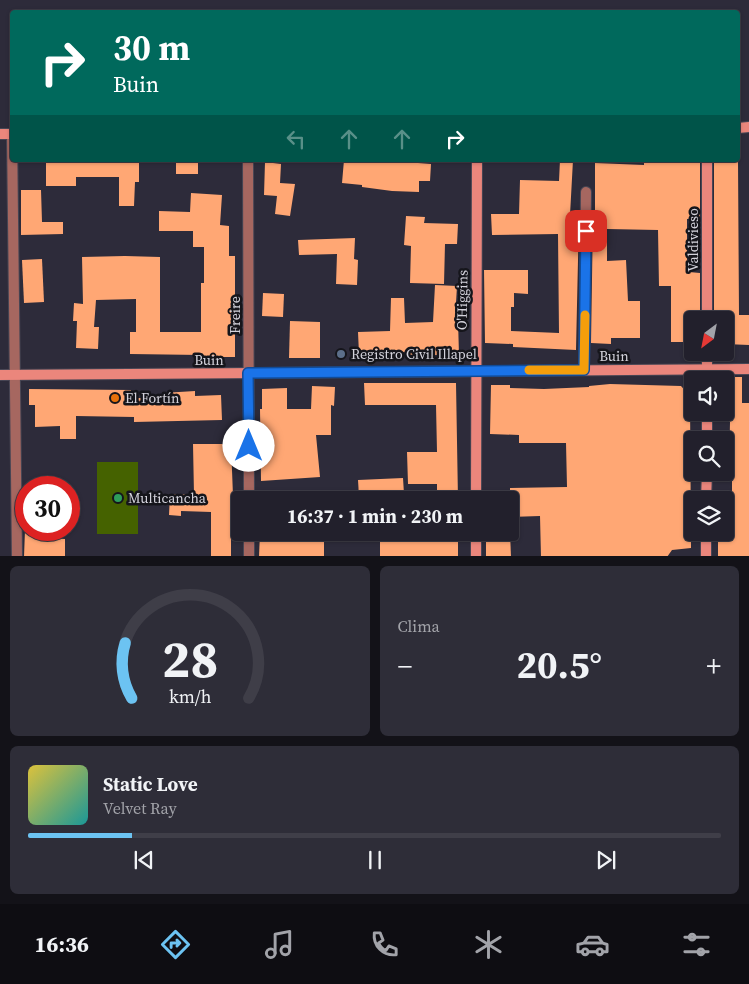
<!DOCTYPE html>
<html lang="es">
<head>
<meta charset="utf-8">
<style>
  body { margin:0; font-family:"Source Serif 4",serif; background:#2e2d38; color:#f1f3f6; height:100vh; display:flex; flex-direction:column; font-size:19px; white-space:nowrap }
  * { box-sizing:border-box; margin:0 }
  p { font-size:16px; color:#a2a3a9 }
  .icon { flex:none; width:28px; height:28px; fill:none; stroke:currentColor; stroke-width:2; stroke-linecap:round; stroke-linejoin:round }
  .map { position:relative; height:556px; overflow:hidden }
  .sheet { display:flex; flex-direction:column; gap:10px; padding:10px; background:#131218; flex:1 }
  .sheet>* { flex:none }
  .guide { position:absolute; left:10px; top:10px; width:730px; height:152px; border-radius:5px; box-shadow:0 1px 4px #0004,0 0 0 1px #3f3e48; background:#00695c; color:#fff; overflow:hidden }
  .needle { width:32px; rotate:212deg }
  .controls { position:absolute; left:684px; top:311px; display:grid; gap:10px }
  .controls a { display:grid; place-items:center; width:50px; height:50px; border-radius:5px; background:#22202c; box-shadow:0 1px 4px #0004,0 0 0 1px #3f3e48; font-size:25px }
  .speed { position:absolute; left:15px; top:476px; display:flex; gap:10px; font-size:25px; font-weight:700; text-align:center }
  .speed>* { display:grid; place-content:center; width:65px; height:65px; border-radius:50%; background:#22202c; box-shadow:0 1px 4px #0004,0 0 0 1px #3f3e48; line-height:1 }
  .speed .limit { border:8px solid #d22; background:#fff; color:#111 }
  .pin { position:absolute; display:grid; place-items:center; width:42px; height:42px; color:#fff; margin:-21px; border-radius:10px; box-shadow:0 2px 8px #0006 }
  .me { position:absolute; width:55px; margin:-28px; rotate:0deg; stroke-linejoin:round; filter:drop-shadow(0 0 4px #0008) }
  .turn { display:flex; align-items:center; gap:18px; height:105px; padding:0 20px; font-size:22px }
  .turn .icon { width:65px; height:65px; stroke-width:2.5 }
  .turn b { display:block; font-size:35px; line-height:42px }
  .lanes { display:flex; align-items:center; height:48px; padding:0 20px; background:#0003; justify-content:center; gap:25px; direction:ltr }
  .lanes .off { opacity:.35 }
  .big { font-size:38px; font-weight:700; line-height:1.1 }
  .sheet .widget { flex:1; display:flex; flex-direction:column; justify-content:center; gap:8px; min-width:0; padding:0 18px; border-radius:8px; background:#2e2d38 }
  .sheet .dial { align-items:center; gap:0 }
  .dial svg { height:130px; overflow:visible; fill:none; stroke:#3f3e48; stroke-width:7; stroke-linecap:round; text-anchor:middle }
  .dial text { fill:#f1f3f6; stroke:none }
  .song { display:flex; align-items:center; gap:15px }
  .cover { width:60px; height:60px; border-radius:8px; background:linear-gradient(135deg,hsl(50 70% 55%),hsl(180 70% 35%)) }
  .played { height:5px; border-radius:2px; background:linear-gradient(90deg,#6cc3f2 15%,#3f3e48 15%) }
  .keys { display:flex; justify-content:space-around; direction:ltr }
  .heat { display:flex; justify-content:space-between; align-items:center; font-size:28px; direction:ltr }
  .sheet .tiles { flex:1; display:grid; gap:10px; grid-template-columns:1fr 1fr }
  .widget:last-child { grid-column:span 2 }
  .trip { position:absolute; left:231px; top:491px; width:288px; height:50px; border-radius:5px; background:#22202c; box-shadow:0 1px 4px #0004,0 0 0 1px #3f3e48; font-weight:700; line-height:50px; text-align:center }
  .dock { display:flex; height:80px; justify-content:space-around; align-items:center; background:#0e0d12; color:#a2a3a9 }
  .dock .icon { width:35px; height:35px }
  .dock .selected { color:#6cc3f2 }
  .dock b { font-size:22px; color:#f1f3f6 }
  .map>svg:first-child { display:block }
</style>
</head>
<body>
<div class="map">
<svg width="749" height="557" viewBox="0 0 749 557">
  <rect width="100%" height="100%" fill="#2d2b3a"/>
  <rect fill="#456200" x="97" y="462" width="41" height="72"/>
  <g fill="#ffa774">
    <polygon points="46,160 139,160 139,182 135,182 134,206 119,206 119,177 76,177 76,186 46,186"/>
    <rect x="176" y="160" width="22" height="14"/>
    <polygon points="344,160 419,160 418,163 431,164 430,181 419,181 419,192 392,191 362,187 362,185 342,183"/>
    <polygon points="560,160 573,160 570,215 579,215 576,350 513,347 513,344 485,343 484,270 528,270 528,294 514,293 514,307 511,307 511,331 559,333 558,234 492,235 491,214 519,214 520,180 559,181"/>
    <polygon points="644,160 700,160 700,218 687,219 687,260 689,260 689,272 700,273 700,320 689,320 689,342 671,342 671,286 659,286 658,230 607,229 607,261 626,260 628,301 640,301 640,338 611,338 611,344 591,343 593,215 595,215 595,163 644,165"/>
    <polygon points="714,160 738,160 739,315 749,315 749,345 725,344 725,320 714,320"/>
    <polygon points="265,162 281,164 280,183 295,184 290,216 275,214 277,196 264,195"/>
    <polygon points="21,190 41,190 42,222 63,222 63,234 21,235"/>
    <polygon points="191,193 222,195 220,225 229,226 229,256 235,256 235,357 201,357 201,355 130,354 130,332 136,332 136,299 96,300 94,327 99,327 98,349 76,348 77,321 73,321 74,303 83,304 82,257 125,256 160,257 160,332 201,332 201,283 204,283 204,247 193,247 193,231 159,231 159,211 190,212"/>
    <polygon points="406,216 425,217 424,223 458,224 457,244 445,244 444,284 410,283 411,246 404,245"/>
    <polygon points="355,238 354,259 358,260 357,285 336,284 337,254 299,255 298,240"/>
    <polygon points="42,259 44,302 24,303 22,260"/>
    <polygon points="435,285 457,286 455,320 458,320 459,355 410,355 410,352 359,354 358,332 390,331 391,298 404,298 405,323 433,322"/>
    <polygon points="263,293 284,294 283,317 262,316"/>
    <polygon points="290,321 320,322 320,358 289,358"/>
    <polygon points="725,377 742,377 742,403 749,403 749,557 718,557 718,532 725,532 725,518 732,518 732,472 729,472 730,422 725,422"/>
    <polygon points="364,383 456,383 458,500 437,500 437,484 408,484 407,452 437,452 436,405 365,405"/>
    <polygon points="610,384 681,386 690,396 691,548 672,550 667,557 541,557 540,516 510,517 510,488 567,487 566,443 519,443 519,435 490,434 491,385 510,385 510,388 544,389 589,387 589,386"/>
    <polygon points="312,386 335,387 334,406 331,405 331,435 316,435 320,477 261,481 260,409 262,409 262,389 287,388 287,409 311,409"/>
    <polygon points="29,389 131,390 131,398 163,398 163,393 195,391 195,396 221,395 222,420 134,422 134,417 76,416 76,439 60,439 60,426 35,427 35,405 29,405"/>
    <polygon points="193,444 231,444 233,496 236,496 235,513 231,513 231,557 211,557 211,512 181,511 181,516 169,515 170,494 194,495"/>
    <polygon points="403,478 404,494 359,497 358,480"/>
    <polygon points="25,530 49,530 49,538 65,539 65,557 24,557"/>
    <polygon points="260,532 324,532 324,557 259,557"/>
    <polygon points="437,532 458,532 458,557 380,557 380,538 396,539 396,536 437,535"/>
    <polygon points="486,532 510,532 511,557 486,557"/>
  </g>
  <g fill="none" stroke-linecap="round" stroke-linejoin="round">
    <defs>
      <g id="street">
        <polyline points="12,134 17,557"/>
        <polyline points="248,160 249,500"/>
        <polyline points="584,370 586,192"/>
        <polyline points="249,532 249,557"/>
      </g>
      <g id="secondary">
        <polyline points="738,128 749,127"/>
        <polyline points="0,134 12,134"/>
        <polyline points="707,320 707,160"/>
        <polyline points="707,352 707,380"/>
        <polyline points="0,375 749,369"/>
        <polyline points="707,440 707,412"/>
        <polyline points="476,500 477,160"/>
        <polyline points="706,500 707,472"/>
        <polyline points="476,532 476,557"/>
        <polyline points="706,557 706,532"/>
      </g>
    </defs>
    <use href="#street" stroke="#484654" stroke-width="12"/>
    <use href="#secondary" stroke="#484654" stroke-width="12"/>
    <use href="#street" stroke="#a66760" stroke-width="10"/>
    <use href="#secondary" stroke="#eb867c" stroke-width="10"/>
  </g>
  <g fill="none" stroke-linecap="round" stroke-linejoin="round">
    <defs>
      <polyline id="route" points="249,446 248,373 584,370 586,231"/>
    </defs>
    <use href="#route" stroke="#114b97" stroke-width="12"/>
    <use href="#route" stroke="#1a73e8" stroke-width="9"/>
    <polyline stroke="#f59e0b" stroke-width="9" points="529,370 584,370 585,315"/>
  </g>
  <circle fill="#5c6f8a" stroke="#15151b" stroke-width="2" cx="341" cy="354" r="5"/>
  <circle fill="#e8710a" stroke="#15151b" stroke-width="2" cx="115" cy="398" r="5"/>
  <circle fill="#2e9e5b" stroke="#15151b" stroke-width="2" cx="118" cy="498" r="5"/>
  <g text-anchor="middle" stroke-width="5" stroke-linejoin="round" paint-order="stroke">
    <g font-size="14" fill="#d3d2db" stroke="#15151b">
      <text transform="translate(693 240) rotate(-90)" y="5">Valdivieso</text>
      <text transform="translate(462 300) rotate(-89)" y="5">O'Higgins</text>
      <text transform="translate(235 315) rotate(-90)" y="5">Freire</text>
      <text x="614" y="361">Buin</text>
      <text x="209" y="365">Buin</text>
    </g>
    <g font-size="14" fill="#d3d2db" stroke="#15151b" text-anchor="start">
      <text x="351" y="359">Registro Civil Illapel</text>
      <text x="125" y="403">El Fortín</text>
      <text x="128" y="503">Multicancha</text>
    </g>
  </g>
</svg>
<div class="controls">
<a><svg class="needle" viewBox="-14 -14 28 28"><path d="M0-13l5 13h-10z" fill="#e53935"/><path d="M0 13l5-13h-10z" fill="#a2a3a9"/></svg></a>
<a><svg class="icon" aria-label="sound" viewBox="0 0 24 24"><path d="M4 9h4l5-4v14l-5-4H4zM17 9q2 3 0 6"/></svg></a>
<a><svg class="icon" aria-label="search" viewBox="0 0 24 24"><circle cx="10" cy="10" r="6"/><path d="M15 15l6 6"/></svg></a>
<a><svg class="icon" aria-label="layers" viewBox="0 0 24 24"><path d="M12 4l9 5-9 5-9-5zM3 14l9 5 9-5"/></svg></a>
</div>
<div class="speed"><div class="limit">30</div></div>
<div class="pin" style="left:586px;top:231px;background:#d93025"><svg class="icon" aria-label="arrive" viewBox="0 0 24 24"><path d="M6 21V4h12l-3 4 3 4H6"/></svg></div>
<svg class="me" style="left:249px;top:446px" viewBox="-20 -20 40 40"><circle r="19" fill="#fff"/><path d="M0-13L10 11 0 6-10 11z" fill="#1a73e8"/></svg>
<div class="trip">16:37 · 1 min · 230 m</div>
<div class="guide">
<div class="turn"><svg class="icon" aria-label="right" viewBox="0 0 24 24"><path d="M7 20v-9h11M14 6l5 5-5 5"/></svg><div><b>30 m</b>Buin</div></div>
<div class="lanes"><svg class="icon off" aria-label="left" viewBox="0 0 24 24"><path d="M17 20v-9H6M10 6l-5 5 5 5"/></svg><svg class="icon off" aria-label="ahead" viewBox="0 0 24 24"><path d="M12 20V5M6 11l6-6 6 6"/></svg><svg class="icon off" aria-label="ahead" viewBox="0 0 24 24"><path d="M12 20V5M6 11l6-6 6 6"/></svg><svg class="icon" aria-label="right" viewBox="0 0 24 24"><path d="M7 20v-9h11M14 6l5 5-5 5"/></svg></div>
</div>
</div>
<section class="sheet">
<div class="tiles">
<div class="widget dial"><svg viewBox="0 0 100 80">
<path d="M14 69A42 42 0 1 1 86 69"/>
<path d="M14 69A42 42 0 0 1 10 35" stroke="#6cc3f2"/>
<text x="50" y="56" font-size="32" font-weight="700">28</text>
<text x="50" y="72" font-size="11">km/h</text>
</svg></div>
<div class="widget"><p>Clima</p>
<div class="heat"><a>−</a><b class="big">20.5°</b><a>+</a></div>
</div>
<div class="widget">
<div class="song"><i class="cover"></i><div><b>Static Love</b><p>Velvet Ray</p></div></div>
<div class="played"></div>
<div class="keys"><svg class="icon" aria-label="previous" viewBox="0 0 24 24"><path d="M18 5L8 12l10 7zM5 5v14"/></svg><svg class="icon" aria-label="pause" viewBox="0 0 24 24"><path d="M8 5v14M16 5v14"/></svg><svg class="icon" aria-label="next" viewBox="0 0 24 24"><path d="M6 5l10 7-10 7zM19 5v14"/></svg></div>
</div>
</div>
</section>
<nav class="dock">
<b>16:36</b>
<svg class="icon selected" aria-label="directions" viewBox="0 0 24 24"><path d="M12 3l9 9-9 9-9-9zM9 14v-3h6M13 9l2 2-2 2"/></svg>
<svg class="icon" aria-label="music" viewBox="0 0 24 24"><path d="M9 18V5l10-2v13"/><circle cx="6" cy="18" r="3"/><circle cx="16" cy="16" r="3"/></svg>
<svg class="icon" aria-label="phone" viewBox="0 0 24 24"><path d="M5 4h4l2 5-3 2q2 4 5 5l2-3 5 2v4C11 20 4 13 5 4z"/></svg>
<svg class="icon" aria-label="climate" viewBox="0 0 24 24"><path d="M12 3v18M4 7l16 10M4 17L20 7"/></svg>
<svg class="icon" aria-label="car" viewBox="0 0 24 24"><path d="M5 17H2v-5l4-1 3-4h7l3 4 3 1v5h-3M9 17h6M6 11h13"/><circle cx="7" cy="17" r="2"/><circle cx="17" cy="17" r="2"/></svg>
<svg class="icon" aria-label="filters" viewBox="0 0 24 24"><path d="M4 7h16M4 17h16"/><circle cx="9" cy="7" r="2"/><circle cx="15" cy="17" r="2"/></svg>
</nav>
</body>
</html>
